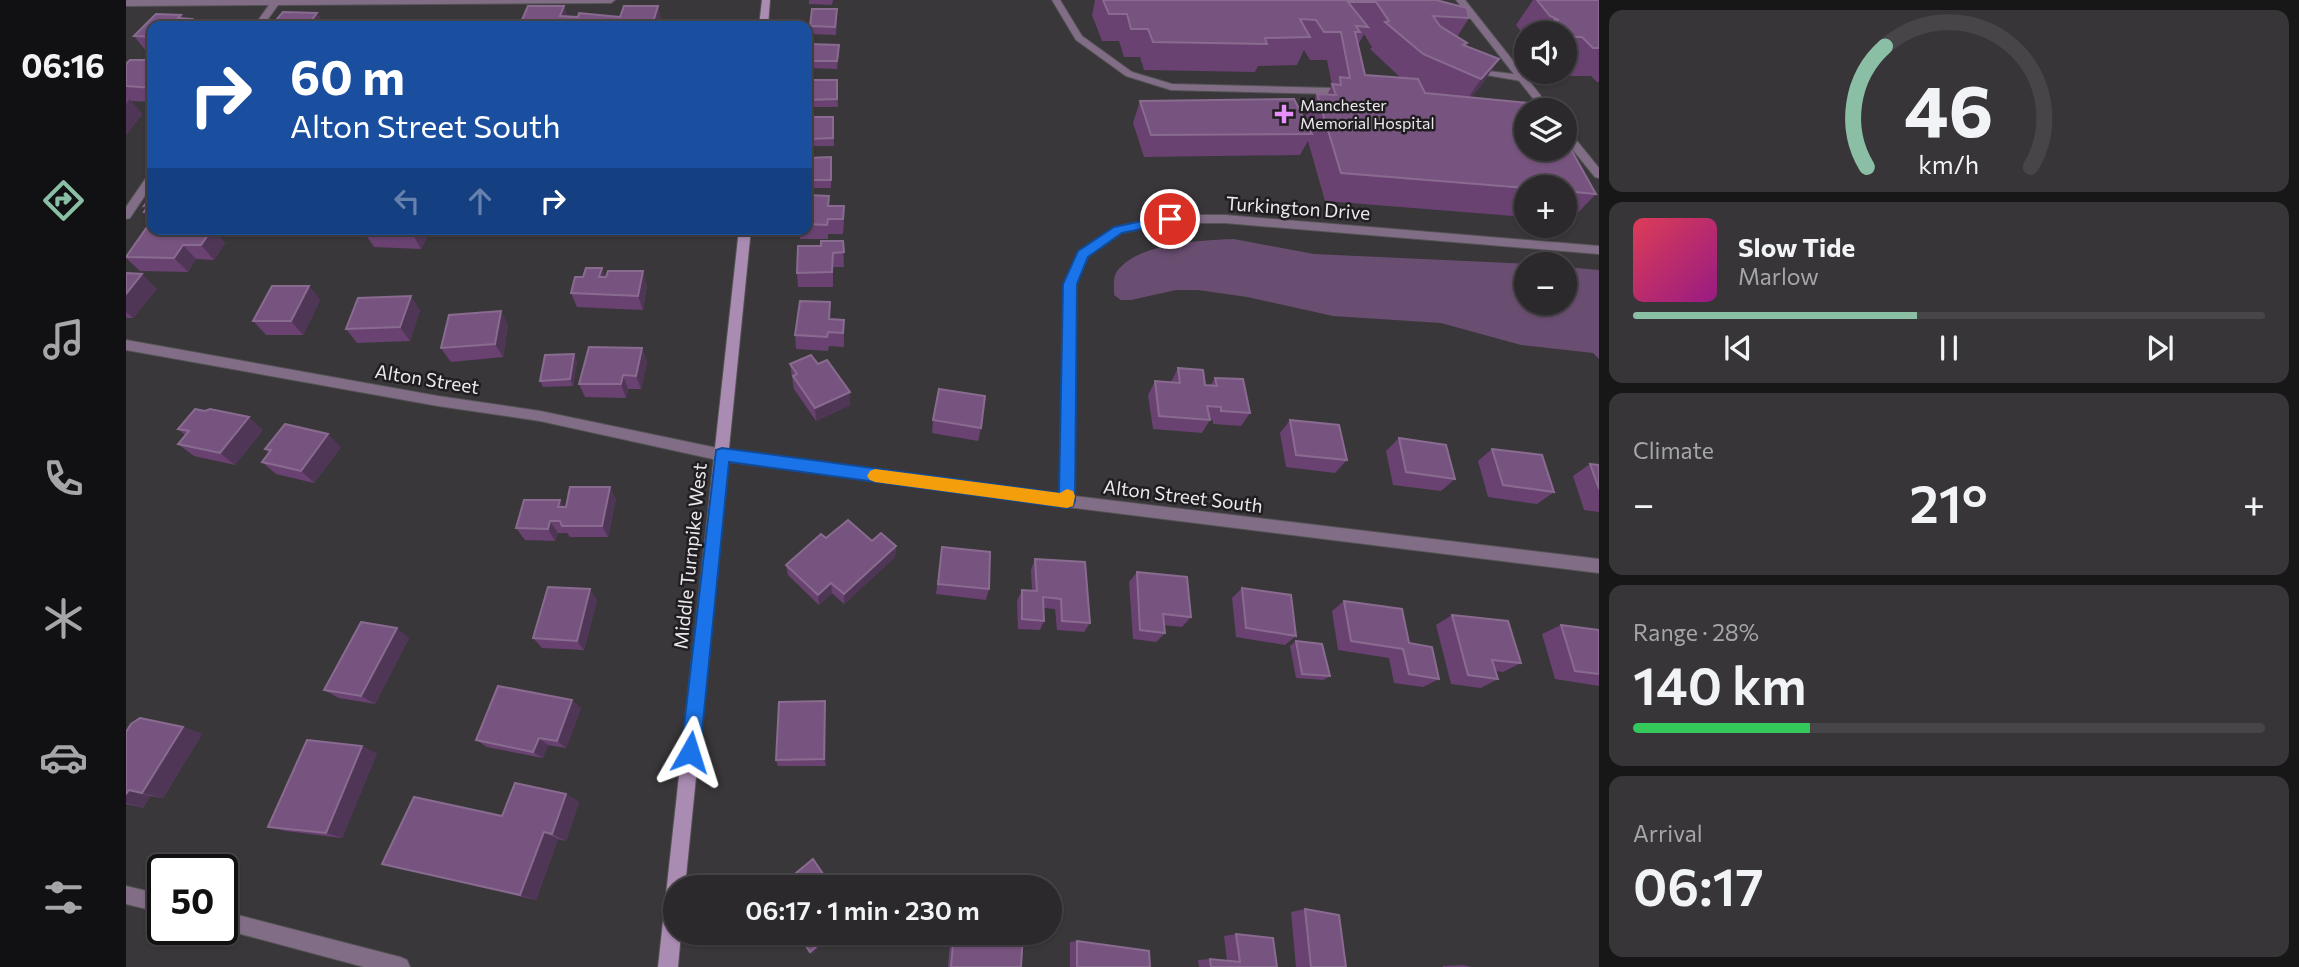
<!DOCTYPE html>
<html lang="en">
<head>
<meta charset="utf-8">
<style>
  body { margin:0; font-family:Commissioner,sans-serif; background:#373538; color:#f1f3f6; height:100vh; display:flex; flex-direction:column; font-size:26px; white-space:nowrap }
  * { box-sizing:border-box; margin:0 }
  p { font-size:23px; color:#a6a6a9 }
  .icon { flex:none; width:38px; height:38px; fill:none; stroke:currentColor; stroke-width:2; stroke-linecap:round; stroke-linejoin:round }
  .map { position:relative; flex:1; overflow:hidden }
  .details { display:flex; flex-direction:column; gap:10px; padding:10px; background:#181718; width:700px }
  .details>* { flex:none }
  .top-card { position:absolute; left:21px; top:21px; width:665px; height:214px; border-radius:14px; box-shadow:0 2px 5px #0004,0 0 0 2px #474548; background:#1a4fa0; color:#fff; overflow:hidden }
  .controls { position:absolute; left:1388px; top:21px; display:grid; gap:14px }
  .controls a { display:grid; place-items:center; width:63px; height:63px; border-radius:50%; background:#2b292c; box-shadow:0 2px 5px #0004,0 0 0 2px #474548; font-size:35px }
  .speed { position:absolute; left:21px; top:854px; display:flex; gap:14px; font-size:35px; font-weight:700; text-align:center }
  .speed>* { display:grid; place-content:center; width:91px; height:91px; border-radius:50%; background:#2b292c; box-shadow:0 2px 5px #0004,0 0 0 2px #474548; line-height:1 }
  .speed .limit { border:4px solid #111; border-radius:10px; background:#fff; color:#111 }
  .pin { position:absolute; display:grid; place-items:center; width:60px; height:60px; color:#fff; margin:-30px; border:4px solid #fff; border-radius:50%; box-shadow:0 2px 7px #0007 }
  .me { position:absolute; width:77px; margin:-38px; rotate:6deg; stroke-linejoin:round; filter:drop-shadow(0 0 5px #0008) }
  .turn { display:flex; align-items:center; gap:24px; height:147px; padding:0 28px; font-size:32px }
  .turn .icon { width:91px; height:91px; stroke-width:2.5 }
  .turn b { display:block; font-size:49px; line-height:60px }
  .lanes { display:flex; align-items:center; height:66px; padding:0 28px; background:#0003; justify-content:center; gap:35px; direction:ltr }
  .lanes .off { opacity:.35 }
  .big { font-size:52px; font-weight:600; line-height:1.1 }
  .details .tile { flex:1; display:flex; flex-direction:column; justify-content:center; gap:10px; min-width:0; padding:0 24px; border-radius:14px; background:#373538 }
  .details .dial { align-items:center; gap:0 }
  .dial svg { height:182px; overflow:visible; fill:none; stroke:#474548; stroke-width:7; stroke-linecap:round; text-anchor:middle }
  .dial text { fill:#f1f3f6; stroke:none }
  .song { display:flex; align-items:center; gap:21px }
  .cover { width:84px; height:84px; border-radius:10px; background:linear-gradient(135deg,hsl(350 70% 55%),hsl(310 70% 35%)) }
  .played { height:7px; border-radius:4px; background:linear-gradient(90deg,#8abfa5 45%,#474548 45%) }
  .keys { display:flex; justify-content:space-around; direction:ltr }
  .heat { display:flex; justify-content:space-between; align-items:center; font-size:38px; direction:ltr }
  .charge { height:10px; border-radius:5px; background:linear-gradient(90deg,#34c759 28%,#474548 0) }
  .trip { position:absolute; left:537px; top:875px; width:399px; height:70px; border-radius:35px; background:#2b292c; box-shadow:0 2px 5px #0004,0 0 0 2px #474548; font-weight:600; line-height:70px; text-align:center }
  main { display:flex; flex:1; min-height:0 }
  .tab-bar { display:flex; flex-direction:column; width:126px; justify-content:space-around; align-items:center; background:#111012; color:#a6a6a9 }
  .tab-bar .icon { width:49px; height:49px }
  .tab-bar .on { color:#8abfa5 }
  .tab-bar b { font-size:32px; color:#f1f3f6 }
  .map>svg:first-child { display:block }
</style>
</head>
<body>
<main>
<nav class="tab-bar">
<b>06:16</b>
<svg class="icon on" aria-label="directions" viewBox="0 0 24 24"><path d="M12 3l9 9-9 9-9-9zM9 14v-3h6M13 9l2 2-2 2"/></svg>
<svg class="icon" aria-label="music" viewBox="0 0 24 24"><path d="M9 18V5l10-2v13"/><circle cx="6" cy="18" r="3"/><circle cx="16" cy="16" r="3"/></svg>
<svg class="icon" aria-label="phone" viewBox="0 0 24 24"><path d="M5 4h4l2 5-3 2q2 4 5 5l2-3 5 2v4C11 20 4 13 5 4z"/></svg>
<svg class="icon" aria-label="climate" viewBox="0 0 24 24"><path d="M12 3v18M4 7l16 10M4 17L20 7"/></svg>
<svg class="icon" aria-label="car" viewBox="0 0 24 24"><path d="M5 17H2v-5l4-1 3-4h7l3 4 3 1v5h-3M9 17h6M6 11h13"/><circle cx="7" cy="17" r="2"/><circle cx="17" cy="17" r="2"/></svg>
<svg class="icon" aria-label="filters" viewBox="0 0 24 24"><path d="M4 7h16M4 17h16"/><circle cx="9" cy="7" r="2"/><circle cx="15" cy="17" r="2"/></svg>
</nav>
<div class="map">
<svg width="1473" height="967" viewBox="0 0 1473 967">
  <rect width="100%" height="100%" fill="#39373a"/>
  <path fill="#6a4e71" d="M 1108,239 L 1188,254 L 1406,264 L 1400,264 L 1400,303 L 1438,303 L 1439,267 L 1473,270 L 1473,359 L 1467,353 L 1395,345 L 1315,323 L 1207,316 L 1121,297 L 1072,290 L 1050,290 L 1005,300 L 995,300 L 988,295 C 988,288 987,279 990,273 C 1008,243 1077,240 1108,239 Z"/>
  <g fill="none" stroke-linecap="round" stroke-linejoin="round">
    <defs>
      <g id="service">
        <polygon points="926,0 934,0 956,36 1006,72 1046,84 1207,88 1211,91 1207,94 1045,90 1000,76 950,40"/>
        <polygon points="1346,69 1395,75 1399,78 1395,81 1349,73 1346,73"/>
      </g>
      <g id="minor">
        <polygon points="0,0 489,0 485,3 152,5 137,26 128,26 143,5 0,6"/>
        <polygon points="1330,0 1339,0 1426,110 1416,110"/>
        <polygon points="1438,129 1442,130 1473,168 1473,178 1469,177 1438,139"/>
        <polygon points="26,174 26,185 4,218 0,219 0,207 22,175"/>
        <polygon points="1044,215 1099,215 1473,246 1473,254 1099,223 1044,223 996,233 962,256 950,284 948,496 1473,559 1473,573 941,507 596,461 414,421 312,406 0,350 0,340 312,396 414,411 596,449 934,494 938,284 953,251 989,227"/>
        <polygon points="0,886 37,895 37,913 0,904"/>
        <polygon points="96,911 274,957 281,960 284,967 238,967 96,929"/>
      </g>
      <g id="secondary">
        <polygon points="636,0 644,0 642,26 633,26"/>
        <polygon points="613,229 625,229 559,887 550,887 550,933 555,933 552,967 532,967"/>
      </g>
    </defs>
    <use href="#service" stroke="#555356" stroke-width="2"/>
    <use href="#minor" stroke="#555356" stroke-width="2"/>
    <use href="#secondary" stroke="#555356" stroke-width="2"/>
    <use href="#service" fill="#816e86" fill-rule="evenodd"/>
    <use href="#minor" fill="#816e86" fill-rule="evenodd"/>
    <use href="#secondary" fill="#aa8bb2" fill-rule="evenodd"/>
  </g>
  <g fill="#694272" fill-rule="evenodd">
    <polygon points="683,0 707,0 706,5 683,4"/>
    <path d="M 969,0 L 1310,0 L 1343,18 L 1331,37 L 1341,43 L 1339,46 L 1373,59 L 1354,87 L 1345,97 L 1470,194 L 1444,221 L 1438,220 L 1438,187 L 1400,187 L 1400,217 L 1199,201 L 1182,141 L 1174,155 L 1018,157 L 1007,123 L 1014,101 L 1178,119 L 1191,94 L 1201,95 L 1206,85 L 1201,60 L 1184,60 L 1178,50 L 1171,65 L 1132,66 L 1129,72 L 1018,70 L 1014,57 L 998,57 L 993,41 L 976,41 L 966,15 ZM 1238,34 L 1246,47 L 1244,49 L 1275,78 L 1239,75 L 1232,45 Z"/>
    <polygon points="1407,0 1473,0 1473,82 1471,82 1465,76 1445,76 1438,69 1438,33 1400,33 1400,38 1390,25"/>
    <polygon points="438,6 441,16 494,17 532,6 536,26 397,26 395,22"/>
    <polygon points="30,14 55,15 58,19 66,19 72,26 26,26 26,52 20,51 8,36"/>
    <polygon points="711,17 710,35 684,34 684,26"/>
    <polygon points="713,52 711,69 682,68 682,61"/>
    <polygon points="26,60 26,102 5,101 16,114 0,135 0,64"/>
    <polygon points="711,80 712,107 683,107 682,100"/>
    <polygon points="707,117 708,146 682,146 682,139"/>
    <polygon points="705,157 705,188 681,188 681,158"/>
    <polygon points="26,195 26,221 18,212 20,208 18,206"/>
    <polygon points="681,195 704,206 718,221 717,234 702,234 702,239 674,239 673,229 681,229"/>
    <polygon points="26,229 87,229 99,243 88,260 70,259 62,272 14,271 0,258 0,256"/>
    <polygon points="240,229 305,229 305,230 295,249 248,247 238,232"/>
    <polygon points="333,229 376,229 375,232 334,231"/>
    <polygon points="447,229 533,229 531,235 449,234"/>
    <polygon points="717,241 718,267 707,267 707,287 672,287 671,273 695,246"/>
    <polygon points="476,268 479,277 521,285 517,310 451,307 445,293 457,277"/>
    <polygon points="0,273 31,289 7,318 0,318"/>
    <polygon points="183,286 194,300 177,335 140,335 127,321"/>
    <polygon points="294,310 284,341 231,343 220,329"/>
    <polygon points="705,319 718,320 718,347 703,346 702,351 670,349 669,335"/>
    <polygon points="382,325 377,357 325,362 315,348"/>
    <polygon points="516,348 521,362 515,389 502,389 500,398 459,397 453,384"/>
    <polygon points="451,361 447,386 417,387 414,381"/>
    <polygon points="664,364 724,405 690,421 668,389"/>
    <polygon points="1052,368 1079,385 1084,386 1089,378 1124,413 1115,426 1087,424 1087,420 1084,420 1076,433 1027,429 1022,395 1029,381 1045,382"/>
    <polygon points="79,411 137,430 109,465 68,456 52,444 59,435 52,429"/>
    <polygon points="807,420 855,428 852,441 806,433"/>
    <polygon points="1164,420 1221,460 1209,473 1160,467 1154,433"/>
    <polygon points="1273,438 1329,479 1315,491 1267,485 1260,451"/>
    <polygon points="215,447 188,483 150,474 136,462 143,453 139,449"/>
    <polygon points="1366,449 1428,492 1411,504 1362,497 1352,461"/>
    <polygon points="1464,464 1473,465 1473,512 1458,510 1447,476"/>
    <polygon points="490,499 482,537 444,537 441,533 432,533 429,541 399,540 390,528 438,507"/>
    <polygon points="700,538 746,541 770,546 769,557 718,604 706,593 693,605 662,575 660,565"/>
    <polygon points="816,547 863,589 860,600 810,594"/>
    <polygon points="909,559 964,623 958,632 931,630 929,609 918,608 918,621 914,630 892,629 891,601 896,590 906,591 905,570"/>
    <polygon points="1011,572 1065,617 1056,627 1038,625 1039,633 1030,642 1007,639 1003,582"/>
    <polygon points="1116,588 1170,636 1159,645 1110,637 1106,598"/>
    <polygon points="471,600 458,650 416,648 407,638"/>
    <polygon points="1218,601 1283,643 1313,679 1297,687 1268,683 1263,658 1212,650 1206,611"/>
    <polygon points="1326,615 1395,663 1377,672 1370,671 1372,679 1355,688 1325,684 1310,625"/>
    <polygon points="1435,625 1473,630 1473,686 1429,679 1416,634"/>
    <polygon points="283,638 249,704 213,698 198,690"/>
    <polygon points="1170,641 1204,676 1197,680 1170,678 1164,646"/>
    <polygon points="455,708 440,748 422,745 417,758 361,747 350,740"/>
    <polygon points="700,709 700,766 652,766 650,760"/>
    <polygon points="57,727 76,734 37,798 24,796 17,808 0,804 0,732"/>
    <polygon points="251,753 216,838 160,831 142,827"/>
    <polygon points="440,794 453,802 440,841 432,839 410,900 256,864 376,816"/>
    <polygon points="1179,909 1220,967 1170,967 1165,912"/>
    <polygon points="825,933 897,933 895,967 822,967"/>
    <polygon points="1110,934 1151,967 1073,967 1072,960 1084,959 1101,961 1098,936"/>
    <polygon points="951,941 1024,967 944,967 944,942"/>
    <polygon points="1337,965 1346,967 1317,967 1317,966"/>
  </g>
  <g fill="#503656">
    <polygon points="438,6 444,26 434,16"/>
    <polygon points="532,6 536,26 528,26 527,22"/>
    <polygon points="191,13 199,26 181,26"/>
    <polygon points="55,15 62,24 66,19 72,26 57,26 52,18"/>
    <polygon points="1373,59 1354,87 1336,107 1355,79"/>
    <polygon points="4,99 16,114 0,135 0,104"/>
    <polygon points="86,229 87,229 99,243 88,260 75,245"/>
    <polygon points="290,229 305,229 305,230 295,249 287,235"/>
    <polygon points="57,245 70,259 62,272 48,258"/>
    <polygon points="476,268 481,283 473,277"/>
    <polygon points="517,271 521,285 517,310 512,296"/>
    <polygon points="16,274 31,289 7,318 0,312 0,294"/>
    <polygon points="183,286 194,300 177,335 165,321"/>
    <polygon points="285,296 294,310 284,341 274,327"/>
    <polygon points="375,311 382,325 377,357 369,344"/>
    <polygon points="516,348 521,362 515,389 510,376"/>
    <polygon points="448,354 451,361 447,386 444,379"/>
    <polygon points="497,375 502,389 500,398 495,384"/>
    <polygon points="724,392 724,405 690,421 689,408"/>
    <polygon points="123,417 137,430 109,465 94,453"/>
    <polygon points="202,434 215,447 188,483 175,471"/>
    <polygon points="484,487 490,499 482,537 476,526"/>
    <polygon points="434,500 441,512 432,507"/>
    <polygon points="424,521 432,533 429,541 422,529"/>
    <polygon points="770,546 769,557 718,604 718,594"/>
    <polygon points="705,583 706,593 693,605 692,595"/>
    <polygon points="464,589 471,600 458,650 451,641"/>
    <polygon points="271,628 283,638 249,704 235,696"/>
    <polygon points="446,700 455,708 440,748 431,741"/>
    <polygon points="699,701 700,709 700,766 698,759"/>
    <polygon points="57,727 76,734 37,798 16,793"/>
    <polygon points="413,738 422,745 417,758 407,752"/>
    <polygon points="236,746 251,753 216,838 200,833"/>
    <polygon points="3,790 24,796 17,808 0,803 0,794"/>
    <polygon points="440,794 453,802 440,841 426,834"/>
    <polygon points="418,832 432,839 410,900 394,895"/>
    <polygon points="706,933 709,933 686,954 684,952"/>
  </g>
  <g fill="#77547f" stroke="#896b90" stroke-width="2">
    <polygon points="977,0 1310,0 1341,8 1343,18 1307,16 1314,26 1341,43 1337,45 1373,59 1355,79 1297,54 1259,22 1263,21 1250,2 1222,2 1242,27 1230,26 1234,32 1229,32 1239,75 1292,79 1299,93 1402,103 1407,109 1409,110 1400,110 1400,149 1438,149 1438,137 1470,194 1438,191 1438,187 1400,188 1215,173 1191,94 1210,95 1206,84 1215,85 1214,77 1224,78 1215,32 1198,32 1190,20 1174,19 1184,37 1139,38 1141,44 1027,42 1022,29 1005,29 1001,14 983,14"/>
    <polygon points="1411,0 1473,0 1473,48 1467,48 1456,37 1444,37 1429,20 1433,20 1424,16"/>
    <polygon points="402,6 438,6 434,16 452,17 453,13 494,17 498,6 532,6 527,22 495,22 494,26 426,26 428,22 395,22"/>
    <polygon points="686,9 711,9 709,27 684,26"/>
    <polygon points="157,12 191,13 181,26 145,26"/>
    <polygon points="30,14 55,15 52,18 66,19 59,26 26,26 26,37 8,36"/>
    <polygon points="684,44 713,45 711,61 682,61"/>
    <polygon points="4,60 26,60 26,79 25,81 26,81 26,88 0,86 0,64"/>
    <polygon points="683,80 711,80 711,99 682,100"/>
    <polygon points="1168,99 1186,134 1025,135 1014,101"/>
    <polygon points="682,117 707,117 707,138 682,139"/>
    <polygon points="705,157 705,180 681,180 681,158"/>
    <polygon points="25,195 26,195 26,212 18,212 22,205 18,206"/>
    <polygon points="681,195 703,196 702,206 718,206 717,219 702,219 701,225 681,224"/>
    <polygon points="21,227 26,227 26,229 86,229 75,245 57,245 48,258 0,257"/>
    <polygon points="240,229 290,229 287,235 238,232"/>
    <polygon points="695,241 717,241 718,252 707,253 706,272 671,273 672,246 695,246"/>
    <polygon points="460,268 476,268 473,277 480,277 482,271 517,271 512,296 445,293 449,277 457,277"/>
    <polygon points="0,273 16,274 0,294"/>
    <polygon points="146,286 183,286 165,321 127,321"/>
    <polygon points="285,296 274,327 220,329 232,298"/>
    <polygon points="674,301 704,302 703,319 718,320 717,333 702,332 701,337 669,335"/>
    <polygon points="375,311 369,344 315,348 323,315"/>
    <polygon points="463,347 516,348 510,376 497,375 495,384 453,384"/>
    <polygon points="448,354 444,379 414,381 419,355"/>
    <polygon points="685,355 692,364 701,360 724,392 689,408 667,376 671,374 664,364"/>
    <polygon points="1052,368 1077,370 1079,385 1091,386 1089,378 1117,379 1124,413 1095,411 1095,407 1081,406 1084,420 1033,416 1029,381 1054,383"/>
    <polygon points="813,389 859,396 855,428 807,420"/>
    <polygon points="69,409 79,411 84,409 123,417 94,453 52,444 63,431 52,429"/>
    <polygon points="1164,420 1213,425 1221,460 1170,455"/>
    <polygon points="159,424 202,434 175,471 136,462 145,450 139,449"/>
    <polygon points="1273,438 1320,445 1329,479 1280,472"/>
    <polygon points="1366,449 1416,455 1428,492 1377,485"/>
    <polygon points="1464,464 1473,465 1473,489"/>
    <polygon points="444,487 484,487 476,526 436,526 434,521 424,521 422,529 390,528 398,500 434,500 432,507 440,507"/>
    <polygon points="722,520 746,541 755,533 770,546 718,594 705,583 692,595 660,565 695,534 700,538"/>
    <polygon points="816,547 864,552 863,589 812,584"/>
    <polygon points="909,559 959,562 964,623 936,621 935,599 917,597 918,621 896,619 896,590 911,591"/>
    <polygon points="1011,572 1061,577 1065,617 1037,614 1039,633 1014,630"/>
    <polygon points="422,587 464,589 451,641 407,638"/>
    <polygon points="1116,588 1165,595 1170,636 1120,628"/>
    <polygon points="1218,601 1276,609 1283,643 1306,647 1313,679 1283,674 1277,649 1225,641"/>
    <polygon points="1326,615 1382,621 1395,663 1366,660 1372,679 1342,675"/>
    <polygon points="235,622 271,628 235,696 198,690"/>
    <polygon points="1435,625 1473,630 1473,674 1449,671"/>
    <polygon points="1170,641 1196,644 1204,676 1176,674"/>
    <polygon points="372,686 446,700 431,741 413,738 407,752 350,740"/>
    <polygon points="699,701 698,759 650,760 653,702"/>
    <polygon points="14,718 57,727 16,793 3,790 0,794 0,732 5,724"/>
    <polygon points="181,740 236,746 200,833 142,827"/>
    <polygon points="389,783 440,794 426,834 418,832 394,895 256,864 288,797 376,816"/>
    <polygon points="687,859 706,887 653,887"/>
    <polygon points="1179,909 1213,915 1220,967 1185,967"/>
    <polygon points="671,933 706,933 684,952"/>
    <polygon points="828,933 897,933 895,967 825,967"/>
    <polygon points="1110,934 1147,938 1151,967 1085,967 1084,959 1114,962"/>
    <polygon points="951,941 1023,951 1024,967 951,967"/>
  </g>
  <polygon fill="#1a73e8" stroke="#114b97" stroke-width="2" points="1044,215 1049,216 1049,222 996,233 962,257 951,284 949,501 947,506 941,508 603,462 574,752 571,759 564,762 558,759 555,752 590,450 596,448 933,493 937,284 952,251 988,227"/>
  <polygon fill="#f59e0b" points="749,469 934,493 941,489 947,491 949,496 947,506 941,508 749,482 744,480 741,476 744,471"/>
  <path fill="#e88eff" stroke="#201e20" stroke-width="2.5" d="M1154.5 103.5h7v7h7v7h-7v7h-7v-7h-7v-7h7z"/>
  <g text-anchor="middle" stroke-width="5" stroke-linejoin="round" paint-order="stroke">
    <g font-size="16" fill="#ebe9ec" stroke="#201e20" text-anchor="start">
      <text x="1174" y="111">Manchester<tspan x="1174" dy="18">Memorial Hospital</tspan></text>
    </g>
    <g font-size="19" fill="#ebe9ec" stroke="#201e20">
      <text transform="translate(1172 208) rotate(4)" y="7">Turkington Drive</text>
      <text transform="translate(301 379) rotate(9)" y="7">Alton Street</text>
      <text transform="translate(1057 496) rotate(7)" y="7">Alton Street South</text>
      <text transform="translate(564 556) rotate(-84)" y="7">Middle Turnpike West</text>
    </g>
  </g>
</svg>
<div class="controls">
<a><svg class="icon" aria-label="sound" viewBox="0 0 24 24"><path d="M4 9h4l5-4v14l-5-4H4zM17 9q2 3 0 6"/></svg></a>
<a><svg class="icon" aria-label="layers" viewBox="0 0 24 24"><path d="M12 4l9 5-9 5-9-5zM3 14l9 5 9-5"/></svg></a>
<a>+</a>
<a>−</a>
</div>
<div class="speed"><div class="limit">50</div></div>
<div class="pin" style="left:1044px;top:219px;background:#d93025"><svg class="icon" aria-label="arrive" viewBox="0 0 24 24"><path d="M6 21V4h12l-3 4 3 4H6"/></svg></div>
<svg class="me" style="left:564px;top:752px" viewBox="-20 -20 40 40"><path d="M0-17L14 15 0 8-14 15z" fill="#1a73e8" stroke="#fff" stroke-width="4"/></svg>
<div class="trip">06:17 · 1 min · 230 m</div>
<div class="top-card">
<div class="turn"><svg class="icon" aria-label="right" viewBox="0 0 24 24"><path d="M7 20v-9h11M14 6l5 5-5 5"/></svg><div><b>60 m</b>Alton Street South</div></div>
<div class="lanes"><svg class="icon off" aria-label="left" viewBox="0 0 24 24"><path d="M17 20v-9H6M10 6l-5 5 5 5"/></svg><svg class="icon off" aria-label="ahead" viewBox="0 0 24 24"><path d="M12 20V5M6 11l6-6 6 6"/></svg><svg class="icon" aria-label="right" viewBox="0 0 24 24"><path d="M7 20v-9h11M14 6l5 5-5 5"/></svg></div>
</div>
</div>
<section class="details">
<div class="tile dial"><svg viewBox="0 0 100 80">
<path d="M14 69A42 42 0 1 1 86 69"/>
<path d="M14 69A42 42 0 0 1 22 16" stroke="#8abfa5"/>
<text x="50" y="56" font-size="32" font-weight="700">46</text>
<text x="50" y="72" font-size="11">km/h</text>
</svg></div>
<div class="tile">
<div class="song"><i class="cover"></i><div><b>Slow Tide</b><p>Marlow</p></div></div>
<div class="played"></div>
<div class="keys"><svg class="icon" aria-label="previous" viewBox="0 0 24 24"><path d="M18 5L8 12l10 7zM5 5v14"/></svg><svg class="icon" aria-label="pause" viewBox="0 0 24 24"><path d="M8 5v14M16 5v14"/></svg><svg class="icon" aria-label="next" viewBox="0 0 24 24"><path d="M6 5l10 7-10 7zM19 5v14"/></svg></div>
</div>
<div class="tile"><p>Climate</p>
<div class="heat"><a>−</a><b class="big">21°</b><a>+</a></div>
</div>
<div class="tile"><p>Range · 28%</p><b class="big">140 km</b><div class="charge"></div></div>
<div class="tile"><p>Arrival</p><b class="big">06:17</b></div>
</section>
</main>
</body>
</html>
